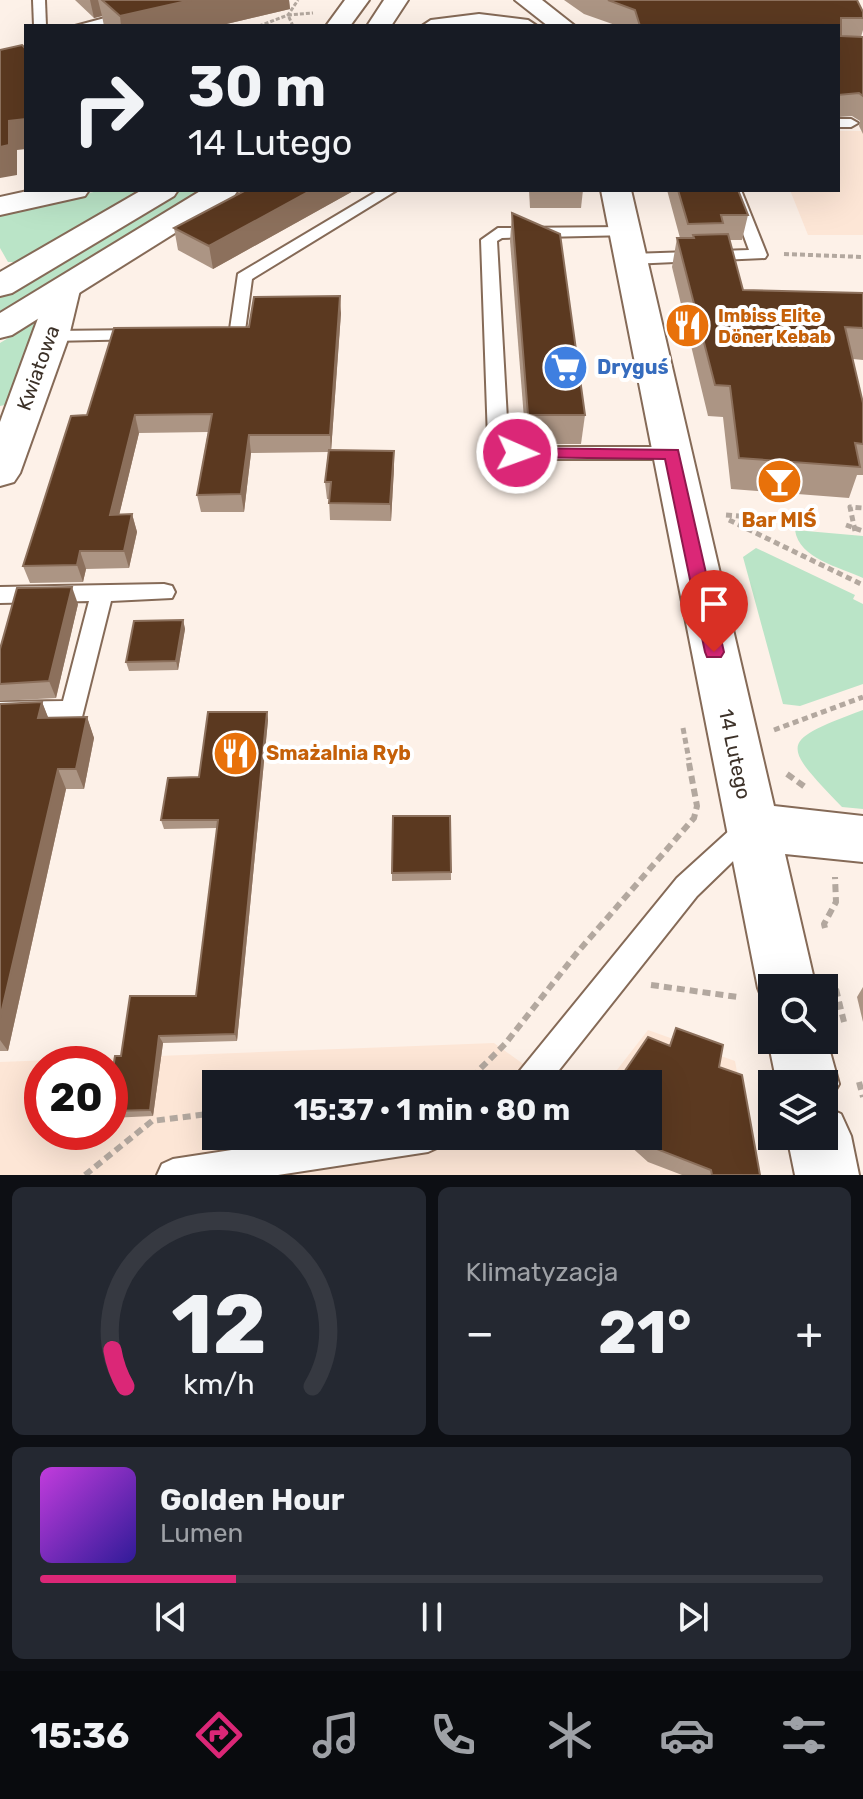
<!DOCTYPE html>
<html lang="pl">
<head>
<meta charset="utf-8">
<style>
  body { margin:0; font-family:Rubik,sans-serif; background:#242831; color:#f1f3f6; height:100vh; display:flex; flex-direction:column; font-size:30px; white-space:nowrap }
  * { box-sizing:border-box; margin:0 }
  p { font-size:26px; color:#9ea1a6 }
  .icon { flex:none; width:44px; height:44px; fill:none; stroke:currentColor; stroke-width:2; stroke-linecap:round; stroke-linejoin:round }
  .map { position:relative; height:1175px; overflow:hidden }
  .panel { display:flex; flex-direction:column; gap:12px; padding:12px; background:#0d0f14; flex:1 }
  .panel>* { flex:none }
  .banner { position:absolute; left:24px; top:24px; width:816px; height:168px; border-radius:0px; box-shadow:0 8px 32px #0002; background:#171b24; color:#f1f3f6; overflow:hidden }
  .fabs { position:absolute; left:758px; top:974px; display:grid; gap:16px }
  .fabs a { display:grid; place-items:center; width:80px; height:80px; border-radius:0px; background:#171b24; box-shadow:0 8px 32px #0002; font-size:40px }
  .speed { position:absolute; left:24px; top:1046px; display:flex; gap:16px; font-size:40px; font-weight:700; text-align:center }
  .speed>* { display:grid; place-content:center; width:104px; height:104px; border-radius:50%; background:#171b24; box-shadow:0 8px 32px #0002; line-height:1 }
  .speed .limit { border:12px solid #d22; background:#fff; color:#111 }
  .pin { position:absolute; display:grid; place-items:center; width:68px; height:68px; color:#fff; margin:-82px -34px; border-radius:50% 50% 50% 0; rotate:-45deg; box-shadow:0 0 8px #0007 }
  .pin .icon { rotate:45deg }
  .me { position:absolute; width:88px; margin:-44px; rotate:92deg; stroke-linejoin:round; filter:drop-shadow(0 0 6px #0008) }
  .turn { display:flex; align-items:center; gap:28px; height:168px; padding:0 32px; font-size:36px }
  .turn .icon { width:104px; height:104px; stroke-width:2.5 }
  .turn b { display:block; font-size:56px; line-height:68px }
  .big { font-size:60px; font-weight:700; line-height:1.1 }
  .panel .card { flex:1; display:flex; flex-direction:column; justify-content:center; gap:12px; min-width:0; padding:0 28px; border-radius:12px; background:#242831 }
  .panel .dial { align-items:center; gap:0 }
  .dial svg { height:208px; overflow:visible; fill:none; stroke:#363941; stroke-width:7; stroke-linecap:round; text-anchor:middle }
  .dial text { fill:#f1f3f6; stroke:none }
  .song { display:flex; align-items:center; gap:24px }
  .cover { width:96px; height:96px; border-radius:12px; background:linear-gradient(135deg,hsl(290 70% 55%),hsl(250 70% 35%)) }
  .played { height:8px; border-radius:4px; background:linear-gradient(90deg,#db2777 25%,#363941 25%) }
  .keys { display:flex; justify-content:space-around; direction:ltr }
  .heat { display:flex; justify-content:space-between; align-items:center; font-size:44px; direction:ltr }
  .panel .tiles { flex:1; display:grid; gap:12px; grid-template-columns:1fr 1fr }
  .card:last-child { grid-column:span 2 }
  .trip { position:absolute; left:202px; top:1070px; width:460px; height:80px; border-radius:0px; background:#171b24; box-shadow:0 8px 32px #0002; font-weight:700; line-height:80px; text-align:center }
  .dock { display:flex; height:128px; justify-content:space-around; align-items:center; background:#090b0e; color:#9ea1a6 }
  .dock .icon { width:56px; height:56px }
  .dock .on { color:#db2777 }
  .dock b { font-size:36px; color:#f1f3f6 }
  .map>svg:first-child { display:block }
</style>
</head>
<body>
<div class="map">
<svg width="863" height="1175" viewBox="0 0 863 1175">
  <rect width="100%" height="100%" fill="#fdf1e8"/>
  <g fill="#fde6d6" fill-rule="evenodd">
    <polygon points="838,131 863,131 863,235 808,235 790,190 838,190"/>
    <path d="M 648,1030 L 735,1061 L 756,1175 L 0,1175 L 0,1062 L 494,1043 L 551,1084 L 216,1084 L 216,1136 L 648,1136 L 648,1084 L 606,1084 ZM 42,1064 L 110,1064 L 110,1132 L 42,1132 Z"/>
  </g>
  <g fill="#bae4c7">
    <polygon points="103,190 144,190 18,262 8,262 0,248 0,212"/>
    <polygon points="180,190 207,190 0,316 0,297"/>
    <polygon points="38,320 10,404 0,406 0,343"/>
    <path d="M 795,530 L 863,536 L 863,578 C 840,567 799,559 795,530 Z"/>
    <polygon points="756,548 855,595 853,599 863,604 863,684 800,706 783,704 743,557"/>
    <path d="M 863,710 L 863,809 L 842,807 C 782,744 777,742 863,710 Z"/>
  </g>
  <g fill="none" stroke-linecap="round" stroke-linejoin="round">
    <defs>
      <g id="service">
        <polygon points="33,0 45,0 46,26 34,26"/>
        <polygon points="131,11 137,15 135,18 97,26 75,26"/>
        <polygon points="838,119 851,119 858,123 851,127 838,127"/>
        <polygon points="379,190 397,190 252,279 244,338 209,338 206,334 209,330 230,329 238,274"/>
        <polygon points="727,190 741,190 767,255 765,258 631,264 623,259 631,254 749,250"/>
        <polygon points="625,227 631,229 631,235 502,238 497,241 508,437 521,447 672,447 682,453 672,459 517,459 510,458 488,439 481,240 498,228"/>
        <polygon points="140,330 149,335 146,339 51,341 42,336 51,331"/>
        <polygon points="164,584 172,586 175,592 172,598 111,601 82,717 0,722 0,702 63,701 89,601 0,603 0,587"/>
        <polygon points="751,816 760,819 764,827 760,835 697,896 548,1084 514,1084 518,1073 677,878 742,819"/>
        <polygon points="323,1136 444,1136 439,1147 428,1152 278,1175 157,1175 162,1164 173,1159"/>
      </g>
      <polygon id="pedestrian" points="479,14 528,20 537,26 422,26 431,20"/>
      <g id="minor">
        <polygon points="515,0 542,0 575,26 548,26"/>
        <polygon points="32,190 89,190 85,196 0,215 0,197"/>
        <polygon points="601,190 631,190 774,806 863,816 863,862 785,854 816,988 772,988 772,1010 766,1008 758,988"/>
        <polygon points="63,280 75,283 80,290 69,336 20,473 14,482 0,486 0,422 51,283"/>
        <polygon points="772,1030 772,1040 824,1040 824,1030 839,1084 826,1107 841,1114 851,1136 859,1175 795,1175 787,1136 824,1136 824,1084 777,1084 768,1040"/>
      </g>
      <g id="secondary">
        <polygon points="345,0 369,0 350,26 326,26"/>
        <polygon points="384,0 408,0 391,26 367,26"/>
        <polygon points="142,190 178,190 174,196 12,293 0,296 0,272"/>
        <polygon points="202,190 238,190 234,196 12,335 0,338 0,313"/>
      </g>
    </defs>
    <use href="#service" stroke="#856a57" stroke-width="4"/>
    <use href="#pedestrian" stroke="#856a57" stroke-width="4"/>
    <use href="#minor" stroke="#856a57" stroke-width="4"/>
    <use href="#secondary" stroke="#856a57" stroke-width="4"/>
    <g stroke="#b3a89f" stroke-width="3" stroke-dasharray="4 2" stroke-linecap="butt">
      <polyline points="259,26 288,15 298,0"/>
      <polyline points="293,26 288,15 313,13"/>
    </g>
    <polyline stroke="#b3a89f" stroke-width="4" stroke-dasharray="5 3" stroke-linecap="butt" points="784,254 863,257"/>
    <g stroke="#b3a89f" stroke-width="5" stroke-dasharray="6 4" stroke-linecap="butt">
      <polyline points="726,515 773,519"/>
      <polyline points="729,520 863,585"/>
      <polyline points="846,525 863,531"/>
      <polyline points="855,531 850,507 863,508"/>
      <polyline points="683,728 689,760"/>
      <polyline points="774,730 863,697"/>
    </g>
    <g stroke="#b3a89f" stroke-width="6" stroke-dasharray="8 5" stroke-linecap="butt">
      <polyline points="787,774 805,787"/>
      <polyline points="825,928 824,924 836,902 835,877"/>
      <polyline points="651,985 738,997"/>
      <polyline points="836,989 844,1022"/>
      <polyline points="859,1082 863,1097"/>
      <polyline points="461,1084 466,1083 505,1044 576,954 694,818 697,806 688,758"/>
      <polyline points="85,1175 152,1121 216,1113"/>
    </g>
    <use href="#service" fill="#fff" fill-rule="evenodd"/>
    <use href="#pedestrian" fill="#fff" fill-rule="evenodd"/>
    <use href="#minor" fill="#fff" fill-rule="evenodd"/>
    <use href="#secondary" fill="#fff" fill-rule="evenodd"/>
  </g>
  <g fill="#ac9584">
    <polygon points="75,0 289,0 290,9 218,26 104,26 102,16 94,18"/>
    <polygon points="564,0 857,0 863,12 863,30 861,37 863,37 863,134 859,126 860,121 852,116 838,117 838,26 618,26 584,14"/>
    <polygon points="246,190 355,190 213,269 178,250 174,228"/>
    <polygon points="529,190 583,190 581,208 530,208"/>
    <polygon points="667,190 738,190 748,215 742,240 729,240 743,290 863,293 863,360 853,359 863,403 863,475 857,475 849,498 731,489 723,417 708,416 672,267 677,238 680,238"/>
    <polygon points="512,213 585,415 581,444 526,444 510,241"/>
    <polygon points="341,313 331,450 394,468 391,521 330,520 329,499 327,499 325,482 328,452 251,453 244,512 201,512 197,495 208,432 139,433 119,515 132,514 137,532 129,568 86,569 83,582 30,583 23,566 87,415 249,327"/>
    <polygon points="78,604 56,698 0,701 0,649"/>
    <polygon points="183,620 185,629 178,670 129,671 126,662"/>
    <polygon points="42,702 48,718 87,717 94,738 84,789 66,789 8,1051 0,1051 0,704"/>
    <polygon points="267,712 268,720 237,1041 163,1043 153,1116 110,1118 110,1087 196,996 217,828 164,829 161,820 199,777"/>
    <polygon points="450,816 451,880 392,881 392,873"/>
    <polygon points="863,987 863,1022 857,997"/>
    <polygon points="676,1028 719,1067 760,1175 682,1175 648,1162 619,1136 648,1136 669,1046"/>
  </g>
  <g fill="#8c705c">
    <polygon points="90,0 98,0 102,16 94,18"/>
    <polygon points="191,0 289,0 290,9 218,26 121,26 120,16"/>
    <polygon points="26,119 26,149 17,150 17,175 0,178 0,147 9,121"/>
    <polygon points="312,190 355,190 213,269 209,246"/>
    <polygon points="340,296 341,313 331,452 330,435"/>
    <polygon points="135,415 139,433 115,532 110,515"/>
    <polygon points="249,435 251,453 244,512 241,494"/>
    <polygon points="394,451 394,468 391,521 390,504"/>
    <polygon points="132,514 137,532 129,568 124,551"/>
    <polygon points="80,551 86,569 83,582 77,565"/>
    <polygon points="72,587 78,604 56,698 49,681"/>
    <polygon points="183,620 185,629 178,670 176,661"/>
    <polygon points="42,702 50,722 38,718"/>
    <polygon points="267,712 268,720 237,1041 235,1034"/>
    <polygon points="87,717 94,738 84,789 76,769"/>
    <polygon points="58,769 66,789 8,1051 0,1040 0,1018"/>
    <polygon points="159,1036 163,1043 153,1116 150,1110"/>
  </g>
  <g fill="#5b3920" stroke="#8c705c" stroke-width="2">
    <polygon points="102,0 191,0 120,16"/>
    <polygon points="608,0 857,0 863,12 863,18 841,18 841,36 863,37 863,96 859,93 838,95 838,26 640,26 635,10"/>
    <polygon points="22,45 26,49 26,119 9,121 9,145 0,147 0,50"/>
    <polygon points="246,190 312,190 209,246 174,228"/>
    <polygon points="678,190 738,190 748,215 721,215 723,223 688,224"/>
    <polygon points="512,213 560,234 585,415 528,415"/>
    <polygon points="728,234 743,290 863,293 863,328 845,327 863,403 863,444 855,443 860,467 739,458 730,386 715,385 677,238 694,238 693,235"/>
    <polygon points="340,296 330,435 249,435 241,494 197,495 212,414 135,415 110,515 132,514 124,551 80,551 77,565 23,566 71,416 87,415 114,328 249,327 254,297"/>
    <polygon points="329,450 394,451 390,504 329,503 331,482 325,482"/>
    <polygon points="72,587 49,681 0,684 0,649 17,588"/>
    <polygon points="183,620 176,661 126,662 134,621"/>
    <polygon points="42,702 38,718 87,717 76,769 58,769 0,1018 0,704"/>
    <polygon points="208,712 267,712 235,1034 159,1036 150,1110 110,1111 110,1087 115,1056 121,1056 130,996 196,996 218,820 161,820 168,778 199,777"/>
    <polygon points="393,816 450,816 451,872 392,873"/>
    <polygon points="676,1028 723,1045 719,1067 742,1075 760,1175 712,1175 711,1170 654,1148 640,1136 648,1136 648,1084 616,1084 648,1037 670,1046"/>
  </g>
  <polygon fill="#db2777" stroke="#8e194d" stroke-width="2" points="517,448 678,450 724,652 721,657 707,657 705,652 665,459 511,457 509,453"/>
  <defs>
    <symbol id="restaurant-disc" viewBox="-11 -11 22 22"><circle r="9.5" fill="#e8710a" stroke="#fff"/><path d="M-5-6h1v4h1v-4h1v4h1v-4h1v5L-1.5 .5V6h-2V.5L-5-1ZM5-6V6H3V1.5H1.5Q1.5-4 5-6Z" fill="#fff"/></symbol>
    <symbol id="supermarket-disc" viewBox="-11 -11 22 22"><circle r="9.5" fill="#3f7fe0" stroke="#fff"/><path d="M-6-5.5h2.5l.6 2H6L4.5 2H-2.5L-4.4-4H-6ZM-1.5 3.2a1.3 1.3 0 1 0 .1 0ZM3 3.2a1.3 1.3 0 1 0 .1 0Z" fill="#fff"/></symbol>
    <symbol id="bar-disc" viewBox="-11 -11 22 22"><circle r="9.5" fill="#e8710a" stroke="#fff"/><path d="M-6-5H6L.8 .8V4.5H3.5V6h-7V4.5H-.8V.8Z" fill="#fff"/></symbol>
  </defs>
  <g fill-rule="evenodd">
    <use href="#restaurant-disc" x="662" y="300" width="51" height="51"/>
    <use href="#supermarket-disc" x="540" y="342" width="51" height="51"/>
    <use href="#bar-disc" x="754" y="456" width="51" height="51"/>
    <use href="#restaurant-disc" x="210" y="728" width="51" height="51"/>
  </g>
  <g text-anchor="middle" stroke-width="8" stroke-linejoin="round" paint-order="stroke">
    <g font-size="18" font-weight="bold" fill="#c56008" stroke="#fff" text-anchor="start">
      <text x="718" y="322">Imbiss Elite<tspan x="718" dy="21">Döner Kebab</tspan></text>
    </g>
    <g font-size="20" font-weight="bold" fill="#366cbe" stroke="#fff" text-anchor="start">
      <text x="597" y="374">Dryguś</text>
    </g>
    <g font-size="20" fill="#3c3128" stroke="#fff">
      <text transform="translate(38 368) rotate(-70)" y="7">Kwiatowa</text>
      <text transform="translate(735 754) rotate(78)" y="7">14 Lutego</text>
    </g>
    <g font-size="20" font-weight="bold" fill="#c56008" stroke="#fff">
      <text x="779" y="527">Bar MIŚ</text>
      <text x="266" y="760" text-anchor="start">Smażalnia Ryb</text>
    </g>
  </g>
</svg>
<div class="fabs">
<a><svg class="icon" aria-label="search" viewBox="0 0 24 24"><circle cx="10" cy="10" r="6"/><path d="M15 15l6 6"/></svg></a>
<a><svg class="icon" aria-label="layers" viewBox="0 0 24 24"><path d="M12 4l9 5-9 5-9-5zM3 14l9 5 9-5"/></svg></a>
</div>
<div class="speed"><div class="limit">20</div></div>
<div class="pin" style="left:714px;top:652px;background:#d93025"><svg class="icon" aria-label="arrive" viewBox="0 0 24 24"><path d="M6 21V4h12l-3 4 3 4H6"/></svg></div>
<svg class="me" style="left:517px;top:453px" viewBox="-20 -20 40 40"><circle r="17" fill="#db2777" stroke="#fff" stroke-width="3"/><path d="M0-11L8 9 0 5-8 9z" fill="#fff"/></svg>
<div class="trip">15:37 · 1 min · 80 m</div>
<div class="banner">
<div class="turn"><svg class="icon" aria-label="right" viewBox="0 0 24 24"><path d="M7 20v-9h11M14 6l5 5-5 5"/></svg><div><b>30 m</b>14 Lutego</div></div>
</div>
</div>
<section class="panel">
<div class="tiles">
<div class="card dial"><svg viewBox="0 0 100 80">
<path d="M14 69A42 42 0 1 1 86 69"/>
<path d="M14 69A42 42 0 0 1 9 55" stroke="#db2777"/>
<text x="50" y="56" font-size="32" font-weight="700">12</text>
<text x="50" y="72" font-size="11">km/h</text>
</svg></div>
<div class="card"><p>Klimatyzacja</p>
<div class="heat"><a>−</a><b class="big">21°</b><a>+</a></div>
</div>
<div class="card">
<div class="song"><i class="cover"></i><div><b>Golden Hour</b><p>Lumen</p></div></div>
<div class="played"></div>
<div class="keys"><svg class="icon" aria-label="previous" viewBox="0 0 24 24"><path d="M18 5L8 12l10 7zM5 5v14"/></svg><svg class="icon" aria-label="pause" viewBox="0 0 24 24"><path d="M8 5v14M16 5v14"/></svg><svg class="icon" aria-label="next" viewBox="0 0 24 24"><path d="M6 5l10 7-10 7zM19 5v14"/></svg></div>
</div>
</div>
</section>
<nav class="dock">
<b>15:36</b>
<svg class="icon on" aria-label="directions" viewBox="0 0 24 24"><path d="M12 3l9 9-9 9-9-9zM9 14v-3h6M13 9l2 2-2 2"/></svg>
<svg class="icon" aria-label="music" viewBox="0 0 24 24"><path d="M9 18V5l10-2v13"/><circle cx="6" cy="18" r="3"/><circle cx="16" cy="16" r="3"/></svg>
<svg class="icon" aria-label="phone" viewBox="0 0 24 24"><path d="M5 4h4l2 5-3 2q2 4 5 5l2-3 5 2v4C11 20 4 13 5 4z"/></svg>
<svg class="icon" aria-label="climate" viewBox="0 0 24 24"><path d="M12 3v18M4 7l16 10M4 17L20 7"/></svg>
<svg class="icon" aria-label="car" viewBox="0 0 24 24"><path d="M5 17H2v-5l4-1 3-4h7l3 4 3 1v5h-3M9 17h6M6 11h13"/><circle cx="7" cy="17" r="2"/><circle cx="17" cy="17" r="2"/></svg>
<svg class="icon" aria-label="filters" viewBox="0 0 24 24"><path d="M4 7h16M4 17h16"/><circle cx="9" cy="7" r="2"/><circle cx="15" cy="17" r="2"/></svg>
</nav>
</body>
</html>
